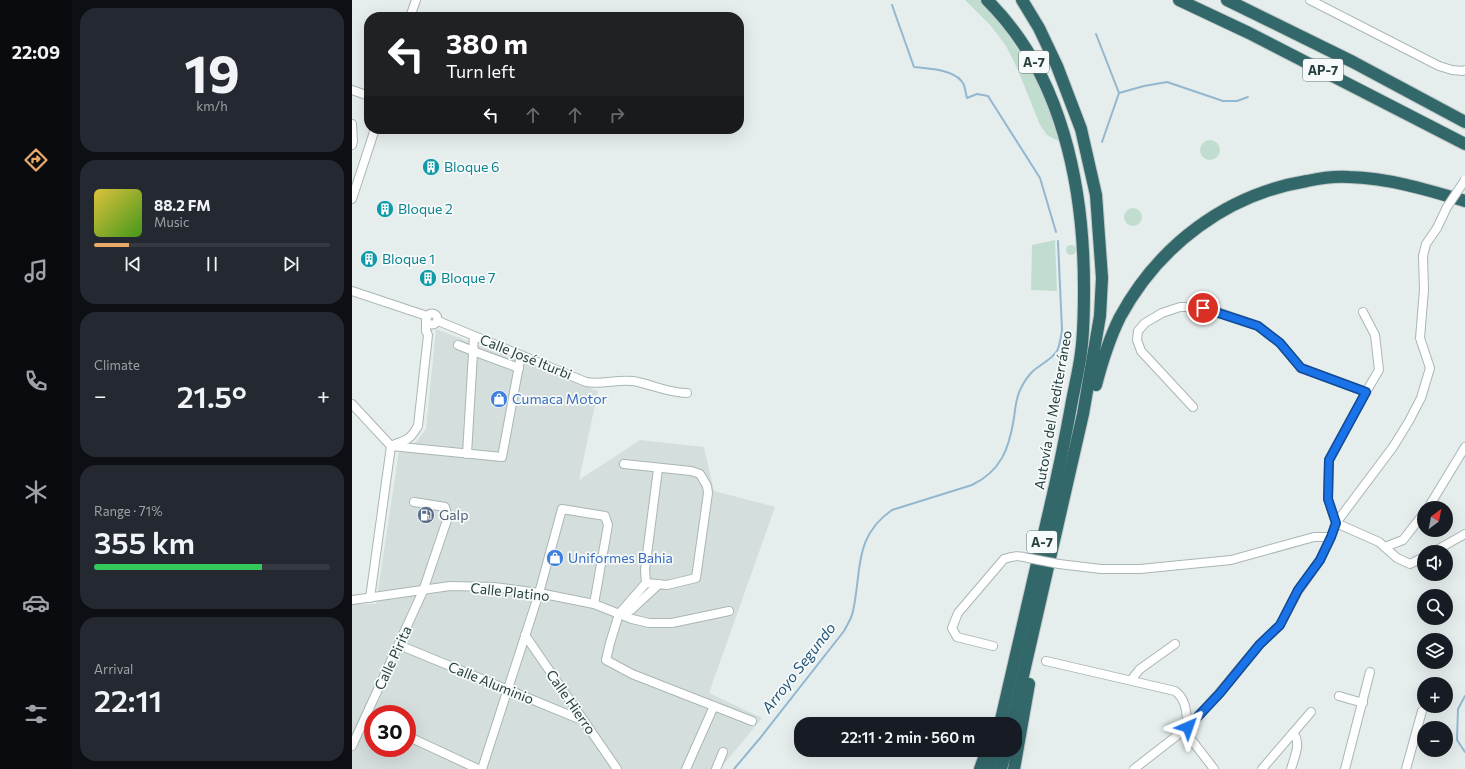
<!DOCTYPE html>
<html lang="en">
<head>
<meta charset="utf-8">
<style>
  body { margin:0; font-family:Commissioner,sans-serif; background:#242831; color:#f1f3f6; height:100vh; display:flex; flex-direction:column; font-size:15px; white-space:nowrap }
  * { box-sizing:border-box; margin:0 }
  p { font-size:13px; color:#9ea1a6 }
  .icon { flex:none; width:22px; height:22px; fill:none; stroke:currentColor; stroke-width:2; stroke-linecap:round; stroke-linejoin:round }
  .map { position:relative; flex:1; overflow:hidden }
  .sheet { display:flex; flex-direction:column; gap:8px; padding:8px; background:#0d0f14; width:280px }
  .sheet>* { flex:none }
  .guide { position:absolute; left:12px; top:12px; width:380px; height:122px; border-radius:16px; box-shadow:0 4px 16px #0002; background:#202124; color:#fff; overflow:hidden }
  .needle { width:26px; rotate:32deg }
  .controls { position:absolute; left:1065px; top:501px; display:grid; gap:8px }
  .controls a { display:grid; place-items:center; width:36px; height:36px; border-radius:50%; background:#171b24; box-shadow:0 4px 16px #0002; font-size:20px }
  .speed { position:absolute; left:12px; top:705px; display:flex; gap:8px; font-size:20px; font-weight:700; text-align:center }
  .speed>* { display:grid; place-content:center; width:52px; height:52px; border-radius:50%; background:#171b24; box-shadow:0 4px 16px #0002; line-height:1 }
  .speed .limit { border:6px solid #d22; background:#fff; color:#111 }
  .pin { position:absolute; display:grid; place-items:center; width:34px; height:34px; color:#fff; margin:-17px; border:2px solid #fff; border-radius:50%; box-shadow:0 1px 4px #0007 }
  .me { position:absolute; width:44px; margin:-22px; rotate:43deg; stroke-linejoin:round; filter:drop-shadow(0 0 3px #0008) }
  .turn { display:flex; align-items:center; gap:14px; height:84px; padding:0 16px; font-size:18px }
  .turn .icon { width:52px; height:52px; stroke-width:2.5 }
  .turn b { display:block; font-size:28px; line-height:34px }
  .lanes { display:flex; align-items:center; height:38px; padding:0 16px; background:#0003; justify-content:center; gap:20px; direction:ltr }
  .lanes .off { opacity:.35 }
  .big { font-size:30px; font-weight:600; line-height:1.1 }
  .sheet .card { flex:1; display:flex; flex-direction:column; justify-content:center; gap:6px; min-width:0; padding:0 14px; border-radius:16px; background:#242831 }
  .sheet .dial { align-items:center; gap:0 }
  .dial b { font-size:52px; line-height:1 }
  .song { display:flex; align-items:center; gap:12px }
  .cover { width:48px; height:48px; border-radius:6px; background:linear-gradient(135deg,hsl(50 70% 55%),hsl(100 70% 35%)) }
  .played { height:4px; border-radius:2px; background:linear-gradient(90deg,#e9a969 15%,#363941 15%) }
  .keys { display:flex; justify-content:space-around; direction:ltr }
  .heat { display:flex; justify-content:space-between; align-items:center; font-size:22px; direction:ltr }
  .charge { height:6px; border-radius:3px; background:linear-gradient(90deg,#34c759 71%,#363941 0) }
  .trip { position:absolute; left:442px; top:717px; width:228px; height:40px; border-radius:16px; background:#171b24; box-shadow:0 4px 16px #0002; font-weight:600; line-height:40px; text-align:center }
  main { display:flex; flex:1; min-height:0 }
  .tabs { display:flex; flex-direction:column; width:72px; justify-content:space-around; align-items:center; background:#090b0e; color:#9ea1a6 }
  .tabs .icon { width:28px; height:28px }
  .tabs .current { color:#e9a969 }
  .tabs b { font-size:18px; color:#f1f3f6 }
  .map>svg:first-child { display:block }
</style>
</head>
<body>
<main>
<nav class="tabs">
<b>22:09</b>
<svg class="icon current" aria-label="directions" viewBox="0 0 24 24"><path d="M12 3l9 9-9 9-9-9zM9 14v-3h6M13 9l2 2-2 2"/></svg>
<svg class="icon" aria-label="music" viewBox="0 0 24 24"><path d="M9 18V5l10-2v13"/><circle cx="6" cy="18" r="3"/><circle cx="16" cy="16" r="3"/></svg>
<svg class="icon" aria-label="phone" viewBox="0 0 24 24"><path d="M5 4h4l2 5-3 2q2 4 5 5l2-3 5 2v4C11 20 4 13 5 4z"/></svg>
<svg class="icon" aria-label="climate" viewBox="0 0 24 24"><path d="M12 3v18M4 7l16 10M4 17L20 7"/></svg>
<svg class="icon" aria-label="car" viewBox="0 0 24 24"><path d="M5 17H2v-5l4-1 3-4h7l3 4 3 1v5h-3M9 17h6M6 11h13"/><circle cx="7" cy="17" r="2"/><circle cx="17" cy="17" r="2"/></svg>
<svg class="icon" aria-label="filters" viewBox="0 0 24 24"><path d="M4 7h16M4 17h16"/><circle cx="9" cy="7" r="2"/><circle cx="15" cy="17" r="2"/></svg>
</nav>
<section class="sheet">
<div class="card dial"><b>19</b><p>km/h</p></div>
<div class="card">
<div class="song"><i class="cover"></i><div><b>88.2 FM</b><p>Music</p></div></div>
<div class="played"></div>
<div class="keys"><svg class="icon" aria-label="previous" viewBox="0 0 24 24"><path d="M18 5L8 12l10 7zM5 5v14"/></svg><svg class="icon" aria-label="pause" viewBox="0 0 24 24"><path d="M8 5v14M16 5v14"/></svg><svg class="icon" aria-label="next" viewBox="0 0 24 24"><path d="M6 5l10 7-10 7zM19 5v14"/></svg></div>
</div>
<div class="card"><p>Climate</p>
<div class="heat"><a>−</a><b class="big">21.5°</b><a>+</a></div>
</div>
<div class="card"><p>Range · 71%</p><b class="big">355 km</b><div class="charge"></div></div>
<div class="card"><p>Arrival</p><b class="big">22:11</b></div>
</section>
<div class="map">
<svg width="1113" height="769" viewBox="0 0 1113 769">
  <rect width="100%" height="100%" fill="#e6eeed"/>
  <path fill="#d4dedc" fill-rule="evenodd" d="M 84,329 L 246,391 L 227,480 L 288,440 L 352,447 L 362,491 L 423,507 L 357,693 L 410,718 L 368,769 L 0,769 L 0,604 L 24,604 L 47,451 L 64,442 L 74,429 ZM 21,714 L 55,714 L 55,748 L 21,748 Z"/>
  <g fill="#c1ddd0">
    <path d="M 613,0 L 627,0 L 630,2 C 665,43 694,89 709,141 L 704,140 L 695,135 L 688,125 L 665,68 L 654,46 L 639,26 Z"/>
    <circle cx="858" cy="150" r="10"/>
    <circle cx="781" cy="217" r="9"/>
    <polygon points="703,240 705,291 679,290 680,245"/>
    <circle cx="719" cy="250" r="5"/>
  </g>
  <g fill="none" stroke-linecap="round" stroke-linejoin="round">
    <g stroke="#93b7cf" stroke-width="2">
      <path d="M 540,5 L 562,67 C 577,69 605,69 612,85 C 613,89 614,94 615,98 L 625,94 L 636,96 L 688,178 L 704,232"/>
      <polyline points="744,34 767,93"/>
      <polyline points="750,142 767,93 792,86 815,82 871,101 885,101 896,97"/>
      <polyline points="1113,696 1106,709 1105,740 1113,752"/>
      <path d="M 382,769 L 409,737 L 492,631 C 495,625 500,618 501,611 C 510,571 501,537 540,510 L 620,485 C 649,471 657,449 662,418 C 663,409 664,397 669,388 C 672,382 676,376 681,371 C 689,364 699,360 705,351 C 708,345 709,337 710,330 L 706,241"/>
    </g>
    <defs>
      <g id="street">
        <polyline points="958,0 1087,66 1100,70 1111,71 1113,70"/>
        <polyline points="58,17 64,0"/>
        <polyline points="0,90 17,96"/>
        <polyline points="0,124 1,141 0,145"/>
        <polyline points="0,199 23,129"/>
        <polyline points="0,291 75,316"/>
        <polyline points="1011,312 1023,335 1027,370 1014,392"/>
        <circle cx="80" cy="319" r="5.5"/>
        <path d="M 86,321 L 234,382 C 249,385 265,379 281,381 C 299,384 316,393 335,393"/>
        <polyline points="106,345 121,351 167,368"/>
        <polyline points="0,404 39,446 18,598"/>
        <path d="M 43,444 C 56,440 59,438 66,426 L 76,335 L 74,331 L 74,320"/>
        <polyline points="39,446 150,457 169,355"/>
        <polyline points="115,454 122,336"/>
        <polyline points="272,464 339,471 348,474 355,486 356,493 344,578 315,585 294,583"/>
        <polyline points="1076,508 1113,447"/>
        <polyline points="984,523 1041,447 1057,421 1069,398 1078,368 1068,338 1072,290 1071,256 1074,244 1085,228"/>
        <polyline points="984,523 1027,542 1045,558 1058,564 1072,557"/>
        <polyline points="1033,547 1051,540 1072,513"/>
        <polyline points="1081,552 1113,534"/>
        <polyline points="707,564 749,569 788,569 879,560 962,537 979,537"/>
        <polyline points="294,583 267,614 258,643 254,660 280,674 400,721"/>
        <polyline points="294,583 293,570 306,469"/>
        <polyline points="0,600 98,586 142,587 187,593 242,604 280,619 297,623 320,623 377,611"/>
        <polyline points="268,614 279,610 307,584"/>
        <polyline points="173,635 265,769"/>
        <polyline points="47,645 232,721"/>
        <path d="M 641,646 L 605,637 L 600,628 L 606,613 L 652,559 C 661,556 667,555 676,558"/>
        <path d="M 694,661 L 823,691 C 835,700 834,713 836,727"/>
        <polyline points="779,680 788,669 823,644"/>
        <polyline points="987,696 1011,703"/>
        <polyline points="832,730 862,769"/>
        <polyline points="55,736 126,769"/>
        <polyline points="0,746 71,591 96,517 93,507 62,502"/>
        <polyline points="130,769 187,593 210,509 253,516 256,525 242,604"/>
        <polyline points="334,769 362,706"/>
        <polyline points="364,769 371,752"/>
        <polyline points="782,769 836,727 867,693 908,644 928,625 946,591 968,560 979,537 984,523 976,499 977,460 1014,392 949,368 928,343 906,326 851,307 828,307 810,313 793,323 786,331 785,340 789,351 841,407"/>
        <polyline points="910,769 959,712"/>
        <path d="M 939,769 C 942,758 950,743 941,733"/>
        <polyline points="993,769 1018,672"/>
        <polyline points="1054,769 1070,711"/>
      </g>
      <g id="highway">
        <path d="M 635,0 C 710,74 732,186 732,288 C 732,309 732,331 729,353 C 727,369 723,385 720,401 C 713,440 705,478 696,516 C 680,586 664,655 648,724"/>
        <polyline points="827,0 897,33 1113,144"/>
        <polyline points="875,0 1001,62 1113,122"/>
        <path d="M 744,385 C 750,362 757,339 768,317 C 807,245 875,194 955,181 C 969,178 984,176 997,177 C 1037,178 1076,190 1113,201"/>
        <polyline points="660,724 731,414 748,316 750,278 744,195 729,129 705,66 687,28 670,0"/>
        <polyline points="628,769 635,750"/>
        <polyline points="637,769 642,750"/>
        <polyline points="649,769 654,750"/>
        <polyline points="662,769 677,684"/>
      </g>
    </defs>
    <use href="#street" stroke="#a9b6b5" stroke-width="10"/>
    <use href="#highway" stroke="#c2c9c9" stroke-width="14"/>
    <use href="#street" stroke="#fff" stroke-width="8"/>
    <use href="#highway" stroke="#33686a" stroke-width="12"/>
    <defs>
      <g id="street-bridge">
        <polyline points="1085,228 1095,207 1113,180"/>
        <polyline points="676,558 707,564"/>
      </g>
    </defs>
    <use href="#street-bridge" stroke="#a9b6b5" stroke-width="10" stroke-linecap="butt"/>
    <use href="#street-bridge" stroke="#fff" stroke-width="8"/>
  </g>
  <g fill="none" stroke-linecap="round" stroke-linejoin="round">
    <defs>
      <polyline id="route" points="836,727 868,693 908,644 928,625 946,590 968,560 979,537 984,523 976,499 977,460 1014,392 949,368 928,343 906,326 851,308"/>
    </defs>
    <use href="#route" stroke="#114b97" stroke-width="10"/>
    <use href="#route" stroke="#1a73e8" stroke-width="7"/>
  </g>
  <defs>
    <symbol id="building-disc" viewBox="-11 -11 22 22"><circle r="9.5" fill="#0f9aa8" stroke="#f7fafa"/><path d="M-4-6H4V6H1V3H-1V6H-4ZM-2.5-4.3h1.7v1.8h-1.7ZM.8-4.3h1.7v1.8H.8ZM-2.5-1h1.7V.8h-1.7ZM.8-1h1.7V.8H.8Z" fill="#fff"/></symbol>
    <symbol id="shop-disc" viewBox="-11 -11 22 22"><circle r="9.5" fill="#3f7fe0" stroke="#f7fafa"/><path d="M-5-2.5h2.3a2.7 3.5 0 0 1 5.4 0H5L5.5 6h-11ZM-1.5-2.5h3a1.5 2.3 0 0 0-3 0Z" fill="#fff"/></symbol>
    <symbol id="fuel-disc" viewBox="-11 -11 22 22"><circle r="9.5" fill="#5c6f8a" stroke="#f7fafa"/><path d="M-5.5-6h7V0h2V4h1.3V-2.5L3-4.5l.8-.8L6-3V5H2.5V1h-1V6h-7ZM-4.2-4.7v3.2H.2V-4.7Z" fill="#fff"/></symbol>
  </defs>
  <g fill-rule="evenodd">
    <use href="#building-disc" x="69" y="157" width="20" height="20"/>
    <use href="#building-disc" x="23" y="199" width="20" height="20"/>
    <use href="#building-disc" x="7" y="249" width="20" height="20"/>
    <use href="#building-disc" x="66" y="268" width="20" height="20"/>
    <use href="#shop-disc" x="137" y="389" width="20" height="20"/>
    <use href="#fuel-disc" x="64" y="505" width="20" height="20"/>
    <use href="#shop-disc" x="193" y="548" width="20" height="20"/>
  </g>
  <g text-anchor="middle" stroke-width="3.5" stroke-linejoin="round" paint-order="stroke">
    <g fill="#f7fafa" stroke="#657777" stroke-width="1">
      <rect x="667" y="51" width="30" height="22" rx="3"/>
      <rect x="951" y="59" width="40" height="22" rx="3"/>
      <rect x="675" y="531" width="30" height="22" rx="3"/>
    </g>
    <g font-size="13" font-weight="bold" fill="#263f3f">
      <text x="682" y="67">A-7</text>
      <text x="971" y="75">AP-7</text>
      <text x="690" y="547">A-7</text>
    </g>
    <g font-size="14" fill="#0d838f" stroke="#f7fafa" text-anchor="start">
      <text x="92" y="172">Bloque 6</text>
      <text x="46" y="214">Bloque 2</text>
      <text x="30" y="264">Bloque 1</text>
      <text x="89" y="283">Bloque 7</text>
    </g>
    <g font-size="14" fill="#263f3f" stroke="#f7fafa">
      <text transform="translate(174 357) rotate(22)" y="5">Calle José Iturbi</text>
      <text transform="translate(701 410) rotate(-80)" y="5">Autovía del Mediterráneo</text>
      <text transform="translate(158 592) rotate(6)" y="5">Calle Platino</text>
      <text transform="translate(41 658) rotate(-65)" y="5">Calle Pirita</text>
      <text transform="translate(139 683) rotate(22)" y="5">Calle Aluminio</text>
      <text transform="translate(219 702) rotate(55)" y="5">Calle Hierro</text>
    </g>
    <g font-size="14" fill="#366cbe" stroke="#f7fafa" text-anchor="start">
      <text x="160" y="404">Cumaca Motor</text>
      <text x="216" y="563">Uniformes Bahia</text>
    </g>
    <g font-size="14" fill="#4e5e75" stroke="#f7fafa" text-anchor="start">
      <text x="87" y="520">Galp</text>
    </g>
    <g font-size="15" font-style="italic" fill="#235578" stroke="#f7fafa">
      <text transform="translate(447 668) rotate(-52)" y="5">Arroyo Segundo</text>
    </g>
  </g>
</svg>
<div class="controls">
<a><svg class="needle" viewBox="-14 -14 28 28"><path d="M0-13l5 13h-10z" fill="#e53935"/><path d="M0 13l5-13h-10z" fill="#9ea1a6"/></svg></a>
<a><svg class="icon" aria-label="sound" viewBox="0 0 24 24"><path d="M4 9h4l5-4v14l-5-4H4zM17 9q2 3 0 6"/></svg></a>
<a><svg class="icon" aria-label="search" viewBox="0 0 24 24"><circle cx="10" cy="10" r="6"/><path d="M15 15l6 6"/></svg></a>
<a><svg class="icon" aria-label="layers" viewBox="0 0 24 24"><path d="M12 4l9 5-9 5-9-5zM3 14l9 5 9-5"/></svg></a>
<a>+</a>
<a>−</a>
</div>
<div class="speed"><div class="limit">30</div></div>
<div class="pin" style="left:851px;top:308px;background:#d93025"><svg class="icon" aria-label="arrive" viewBox="0 0 24 24"><path d="M6 21V4h12l-3 4 3 4H6"/></svg></div>
<svg class="me" style="left:836px;top:727px" viewBox="-20 -20 40 40"><path d="M0-17L14 15 0 8-14 15z" fill="#1a73e8" stroke="#fff" stroke-width="4"/></svg>
<div class="trip">22:11 · 2 min · 560 m</div>
<div class="guide">
<div class="turn"><svg class="icon" aria-label="left" viewBox="0 0 24 24"><path d="M17 20v-9H6M10 6l-5 5 5 5"/></svg><div><b>380 m</b>Turn left</div></div>
<div class="lanes"><svg class="icon" aria-label="left" viewBox="0 0 24 24"><path d="M17 20v-9H6M10 6l-5 5 5 5"/></svg><svg class="icon off" aria-label="ahead" viewBox="0 0 24 24"><path d="M12 20V5M6 11l6-6 6 6"/></svg><svg class="icon off" aria-label="ahead" viewBox="0 0 24 24"><path d="M12 20V5M6 11l6-6 6 6"/></svg><svg class="icon off" aria-label="right" viewBox="0 0 24 24"><path d="M7 20v-9h11M14 6l5 5-5 5"/></svg></div>
</div>
</div>
</main>
</body>
</html>
